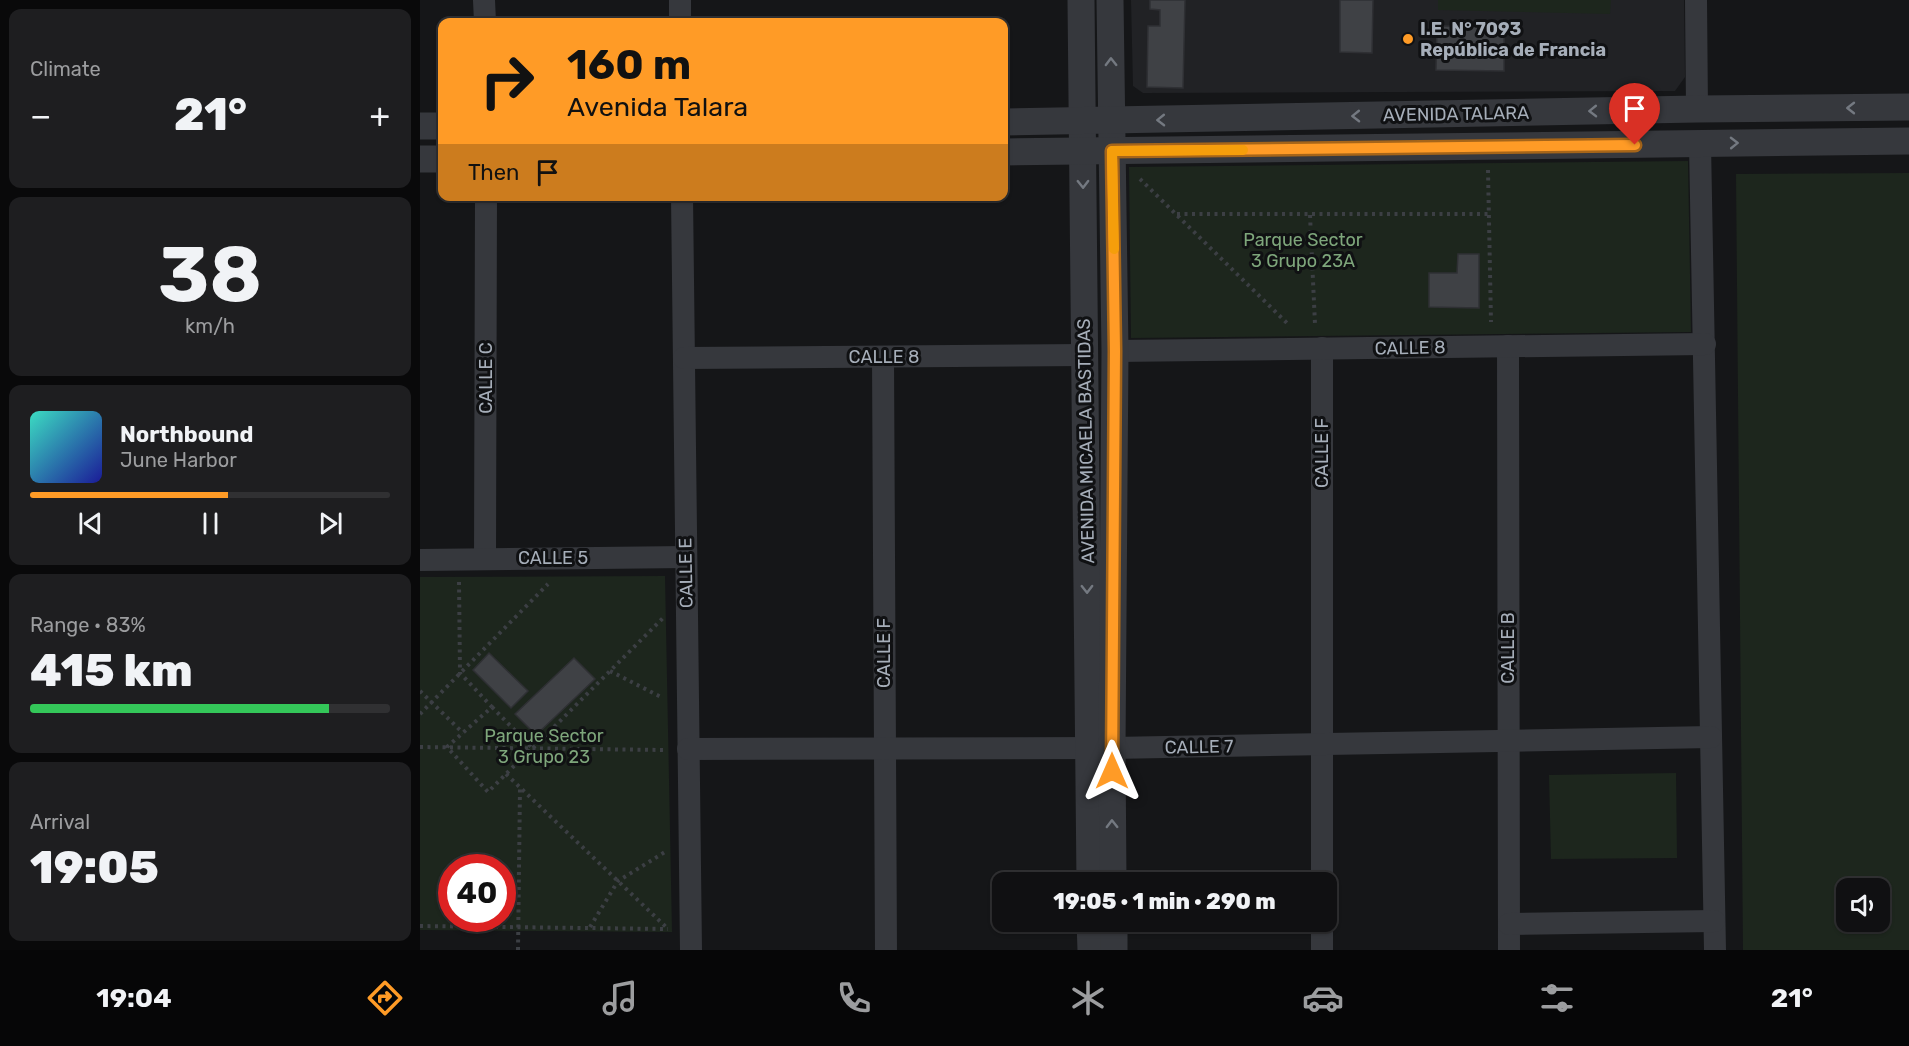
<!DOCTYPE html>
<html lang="en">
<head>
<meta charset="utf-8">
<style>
  body { margin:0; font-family:Rubik,sans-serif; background:#1e1e20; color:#f1f3f6; height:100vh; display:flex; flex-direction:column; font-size:22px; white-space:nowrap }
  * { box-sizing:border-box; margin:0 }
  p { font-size:20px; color:#9c9d9f }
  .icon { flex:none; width:33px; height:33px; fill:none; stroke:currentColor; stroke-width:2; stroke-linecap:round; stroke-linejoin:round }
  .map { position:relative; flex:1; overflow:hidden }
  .panel { display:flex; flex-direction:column; gap:9px; padding:9px; background:#09090a; width:420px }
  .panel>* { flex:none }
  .guide { position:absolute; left:18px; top:18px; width:570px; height:183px; border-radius:12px; box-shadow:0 2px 4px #0004,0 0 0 2px #303032; background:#ff9b26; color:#111; overflow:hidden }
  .buttons { position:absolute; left:1416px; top:878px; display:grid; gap:12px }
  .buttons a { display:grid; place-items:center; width:54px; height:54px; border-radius:12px; background:#101012; box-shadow:0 2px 4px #0004,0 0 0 2px #303032; font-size:30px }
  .speed { position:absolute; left:18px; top:854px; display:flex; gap:12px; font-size:30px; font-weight:700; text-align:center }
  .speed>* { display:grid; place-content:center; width:78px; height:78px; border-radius:50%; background:#101012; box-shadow:0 2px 4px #0004,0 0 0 2px #303032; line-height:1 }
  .speed .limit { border:9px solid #d22; background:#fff; color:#111 }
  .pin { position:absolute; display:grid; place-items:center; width:51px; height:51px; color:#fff; margin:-62px -26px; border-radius:50% 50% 50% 0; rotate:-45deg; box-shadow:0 0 6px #0007 }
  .pin .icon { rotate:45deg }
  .me { position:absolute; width:66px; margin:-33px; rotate:0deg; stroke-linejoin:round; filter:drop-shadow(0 0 4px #0008) }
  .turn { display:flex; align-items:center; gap:21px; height:126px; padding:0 30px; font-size:27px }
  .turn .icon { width:78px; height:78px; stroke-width:2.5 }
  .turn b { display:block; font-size:42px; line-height:51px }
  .then { display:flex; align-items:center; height:57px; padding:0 30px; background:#0003; gap:12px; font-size:22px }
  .big { font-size:45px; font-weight:800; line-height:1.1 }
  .panel .card { flex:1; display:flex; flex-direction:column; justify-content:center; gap:9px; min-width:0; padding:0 21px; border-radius:12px; background:#1e1e20 }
  .panel .dial { align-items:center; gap:0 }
  .dial b { font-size:78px; line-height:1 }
  .song { display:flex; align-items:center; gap:18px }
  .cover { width:72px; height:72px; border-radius:9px; background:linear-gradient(135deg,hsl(170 70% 55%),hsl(240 70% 35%)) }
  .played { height:6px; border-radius:3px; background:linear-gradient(90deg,#ff9b26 55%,#303032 55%) }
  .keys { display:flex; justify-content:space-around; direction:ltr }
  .heat { display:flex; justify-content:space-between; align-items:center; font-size:33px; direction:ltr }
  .charge { height:9px; border-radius:4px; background:linear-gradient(90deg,#34c759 83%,#303032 0) }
  .trip { position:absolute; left:572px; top:872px; width:345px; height:60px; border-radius:12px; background:#101012; box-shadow:0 2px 4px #0004,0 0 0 2px #303032; font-weight:800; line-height:60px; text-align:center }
  .menu { display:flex; height:96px; justify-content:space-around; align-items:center; background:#060607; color:#9c9d9f }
  .menu .icon { width:42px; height:42px }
  .menu .on { color:#ff9b26 }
  .menu b { font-size:27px; color:#f1f3f6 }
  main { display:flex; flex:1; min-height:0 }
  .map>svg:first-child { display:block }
</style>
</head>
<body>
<main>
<section class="panel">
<div class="card"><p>Climate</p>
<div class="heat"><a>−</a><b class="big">21°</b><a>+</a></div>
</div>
<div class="card dial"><b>38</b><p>km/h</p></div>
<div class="card">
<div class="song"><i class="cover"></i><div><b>Northbound</b><p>June Harbor</p></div></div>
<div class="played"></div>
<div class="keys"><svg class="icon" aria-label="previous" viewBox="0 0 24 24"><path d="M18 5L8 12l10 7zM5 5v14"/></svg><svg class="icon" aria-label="pause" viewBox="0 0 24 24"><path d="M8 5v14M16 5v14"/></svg><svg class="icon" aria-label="next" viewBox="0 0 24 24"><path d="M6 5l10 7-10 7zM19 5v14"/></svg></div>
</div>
<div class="card"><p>Range · 83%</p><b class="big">415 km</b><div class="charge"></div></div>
<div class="card"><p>Arrival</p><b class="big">19:05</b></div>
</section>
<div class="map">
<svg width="1489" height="950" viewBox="0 0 1489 950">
  <rect width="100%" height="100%" fill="#151618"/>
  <polygon fill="#212225" points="711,0 1264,0 1265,77 1255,91 723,93 713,86"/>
  <g fill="#1d261d" fill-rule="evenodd">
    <polygon points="1018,0 1191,0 1190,14 1018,10"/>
    <polygon points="1268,161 1271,332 711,338 709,167"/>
    <path d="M 1489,173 L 1489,950 L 1323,950 L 1316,174 ZM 1426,888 L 1460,888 L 1460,921 L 1426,921 Z"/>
    <path d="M 245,576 L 252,932 L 0,930 L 0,577 ZM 32,867 L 82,867 L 82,918 L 32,918 Z"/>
    <polygon points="1256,773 1257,858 1131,859 1129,775"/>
  </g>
  <g fill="#3f4145" stroke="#2f3034" stroke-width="1.5">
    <polygon points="730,0 765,0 763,88 727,87 728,26 740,26 740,10 730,9"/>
    <polygon points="920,0 953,0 952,53 920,52"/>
    <polygon points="1017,26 1084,27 1084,71 1016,70"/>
    <polygon points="1038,254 1059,254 1059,308 1009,307 1009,273 1037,273"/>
    <polygon points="69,653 108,691 91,708 53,670"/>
    <polygon points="154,658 175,679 116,735 95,714"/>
  </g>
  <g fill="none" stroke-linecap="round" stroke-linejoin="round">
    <g stroke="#3c3f44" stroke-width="4" stroke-dasharray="3 4.5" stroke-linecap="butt">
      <polyline points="1068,170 1071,322"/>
      <polyline points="720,179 869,325"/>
      <polyline points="757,214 1069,214"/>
      <polyline points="890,215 895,324"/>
      <polyline points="39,582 40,673 72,707"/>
      <polyline points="190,671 243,698"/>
      <polyline points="0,691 43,733"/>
      <polygon points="72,707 112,748 68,792 27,747"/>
      <polyline points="0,714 128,584"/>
      <polyline points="0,747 245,750"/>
      <polyline points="113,748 243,618"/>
      <polyline points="86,774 246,927"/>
      <polyline points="0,926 248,929"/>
      <polyline points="170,927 198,881 245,852"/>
      <polyline points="98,950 100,788"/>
    </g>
    <g stroke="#36383d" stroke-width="22">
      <polyline points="64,0 65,22"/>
      <polyline points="260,0 260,22"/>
      <polyline points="1276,0 1277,109"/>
      <polyline points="1280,144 1295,950"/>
      <polyline points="262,196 271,950"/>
      <polyline points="1088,346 1089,950"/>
      <polyline points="902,348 902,882"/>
      <polyline points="695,351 1285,344"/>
      <polyline points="463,357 466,950"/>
      <polyline points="264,358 665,355"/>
      <polyline points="65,559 66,196"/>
      <polyline points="0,560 266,557"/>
      <polyline points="268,749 692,748 1291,737"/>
      <polyline points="902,921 902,950"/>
      <polyline points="1089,924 1294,921"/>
    </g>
    <g stroke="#36383d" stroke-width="27">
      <polyline points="661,0 670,882"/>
      <polyline points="690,0 695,351 692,748 693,882"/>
      <polyline points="584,122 1277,109 1489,107"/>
      <polyline points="0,126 22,126"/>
      <polyline points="584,152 1489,141"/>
      <polyline points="0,159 22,159"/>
      <polyline points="670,921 671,950"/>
      <polyline points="694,921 694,950"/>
    </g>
  </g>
  <defs><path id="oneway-chevron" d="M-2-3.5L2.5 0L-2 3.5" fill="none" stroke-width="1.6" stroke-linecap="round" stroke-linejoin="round" transform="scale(1.5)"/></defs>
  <g stroke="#747981">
    <use href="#oneway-chevron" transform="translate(691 62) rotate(-91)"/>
    <use href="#oneway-chevron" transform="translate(1431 108) rotate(180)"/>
    <use href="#oneway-chevron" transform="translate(1173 111) rotate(179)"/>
    <use href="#oneway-chevron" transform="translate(936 116) rotate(179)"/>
    <use href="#oneway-chevron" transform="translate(741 120) rotate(179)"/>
    <use href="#oneway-chevron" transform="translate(1314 143) rotate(-1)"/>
    <use href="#oneway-chevron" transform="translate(663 184) rotate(89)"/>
    <use href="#oneway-chevron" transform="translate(667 589) rotate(89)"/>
    <use href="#oneway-chevron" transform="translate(692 824) rotate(-91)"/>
  </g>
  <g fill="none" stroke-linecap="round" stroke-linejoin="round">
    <defs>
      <polyline id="route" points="692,771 695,351 692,151 1215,145"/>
    </defs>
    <use href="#route" stroke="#a66519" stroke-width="15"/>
    <use href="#route" stroke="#ff9b26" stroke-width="10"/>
    <polyline stroke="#f59e0b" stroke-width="10" points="694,249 692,151 823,150"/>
  </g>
  <circle fill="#ff9b26" stroke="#101113" stroke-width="2" cx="988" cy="39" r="6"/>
  <g text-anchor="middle" stroke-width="6" stroke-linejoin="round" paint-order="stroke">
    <g font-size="18" font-weight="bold" fill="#a6aeb9" stroke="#101113" text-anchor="start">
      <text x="1000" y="35">I.E. N° 7093<tspan x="1000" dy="21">República de Francia</tspan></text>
    </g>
    <g font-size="18" fill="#a6aeb9" stroke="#101113">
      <text transform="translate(1036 114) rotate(-1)" y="6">AVENIDA TALARA</text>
      <text transform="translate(990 348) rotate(-1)" y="6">CALLE 8</text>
      <text x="464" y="363">CALLE 8</text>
      <text transform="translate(66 378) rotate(-90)" y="6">CALLE C</text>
      <text transform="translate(666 441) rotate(-91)" y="6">AVENIDA MICAELA BASTIDAS</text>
      <text transform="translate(902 453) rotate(-90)" y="6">CALLE F</text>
      <text x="133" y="564">CALLE 5</text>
      <text transform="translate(266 573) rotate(-91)" y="6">CALLE E</text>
      <text transform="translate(1088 648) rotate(-90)" y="6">CALLE B</text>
      <text transform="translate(464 653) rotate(-90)" y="6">CALLE F</text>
      <text transform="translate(779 747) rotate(-1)" y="6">CALLE 7</text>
    </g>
    <g font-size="18" fill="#7ea67b" stroke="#101113">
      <text x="883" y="246">Parque Sector<tspan x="883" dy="21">3 Grupo 23A</tspan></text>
      <text x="124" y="742">Parque Sector<tspan x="124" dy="21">3 Grupo 23</tspan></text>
    </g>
  </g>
</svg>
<div class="buttons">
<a><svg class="icon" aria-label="sound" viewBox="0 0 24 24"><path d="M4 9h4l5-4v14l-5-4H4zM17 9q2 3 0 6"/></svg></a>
</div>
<div class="speed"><div class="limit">40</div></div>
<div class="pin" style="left:1215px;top:145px;background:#d93025"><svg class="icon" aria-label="arrive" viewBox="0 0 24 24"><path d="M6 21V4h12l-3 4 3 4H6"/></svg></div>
<svg class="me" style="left:692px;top:771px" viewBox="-20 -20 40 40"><path d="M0-17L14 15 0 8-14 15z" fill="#ff9b26" stroke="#fff" stroke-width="4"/></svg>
<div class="trip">19:05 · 1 min · 290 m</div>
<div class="guide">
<div class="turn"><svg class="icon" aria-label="right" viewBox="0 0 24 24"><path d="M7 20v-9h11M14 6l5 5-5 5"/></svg><div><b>160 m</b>Avenida Talara</div></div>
<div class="then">Then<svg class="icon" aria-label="arrive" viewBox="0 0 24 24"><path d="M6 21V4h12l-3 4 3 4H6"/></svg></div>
</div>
</div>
</main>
<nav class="menu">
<b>19:04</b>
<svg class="icon on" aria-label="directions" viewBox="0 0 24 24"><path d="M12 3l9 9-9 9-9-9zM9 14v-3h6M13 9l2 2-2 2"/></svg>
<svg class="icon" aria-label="music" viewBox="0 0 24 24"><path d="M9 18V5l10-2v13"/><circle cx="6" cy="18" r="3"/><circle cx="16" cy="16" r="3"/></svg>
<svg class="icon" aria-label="phone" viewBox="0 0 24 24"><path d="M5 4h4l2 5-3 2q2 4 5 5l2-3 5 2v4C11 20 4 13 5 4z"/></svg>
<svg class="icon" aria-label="climate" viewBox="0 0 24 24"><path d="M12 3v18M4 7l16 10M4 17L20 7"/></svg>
<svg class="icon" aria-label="car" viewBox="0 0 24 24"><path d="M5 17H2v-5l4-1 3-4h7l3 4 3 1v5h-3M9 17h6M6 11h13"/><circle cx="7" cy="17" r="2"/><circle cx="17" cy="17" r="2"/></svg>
<svg class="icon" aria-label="filters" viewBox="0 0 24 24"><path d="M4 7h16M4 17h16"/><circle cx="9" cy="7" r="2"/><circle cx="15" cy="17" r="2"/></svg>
<b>21°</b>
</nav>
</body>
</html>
